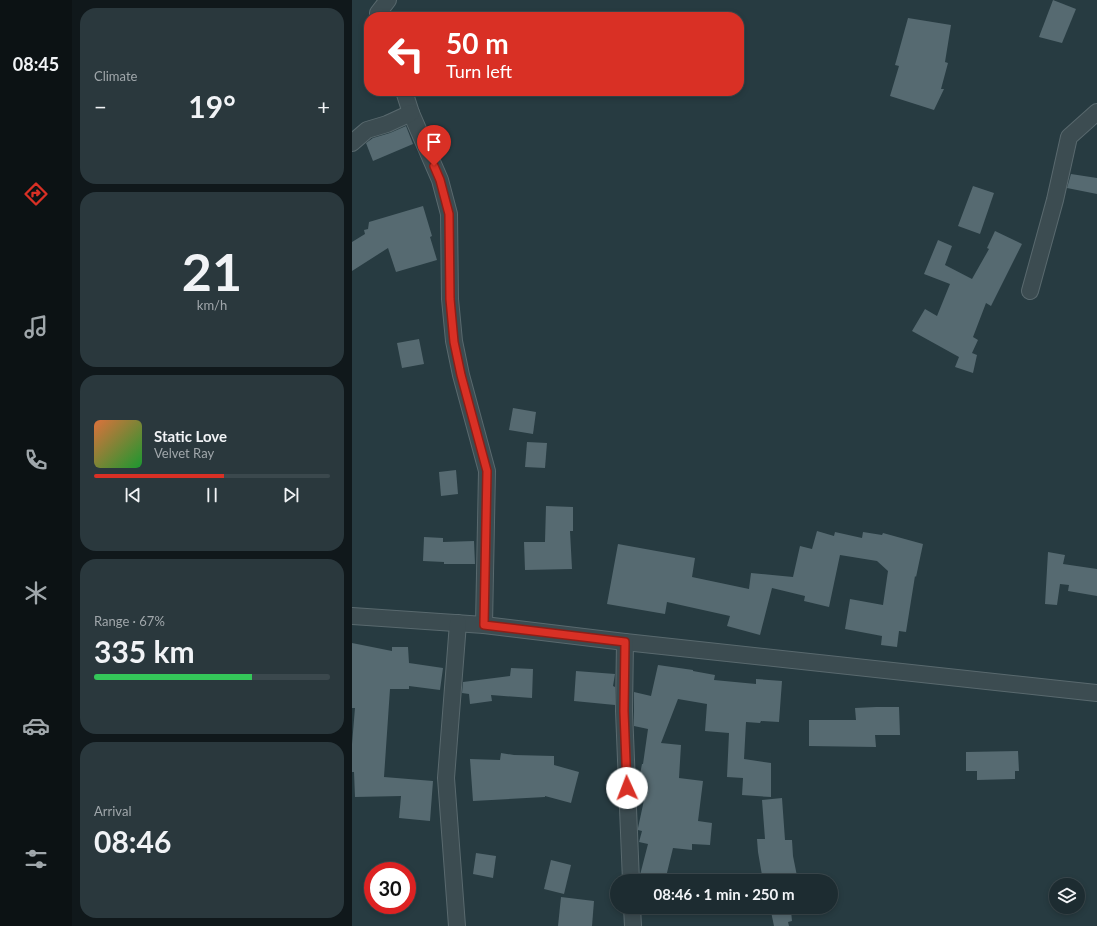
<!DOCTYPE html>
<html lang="en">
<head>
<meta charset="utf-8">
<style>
  body { margin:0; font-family:Lato,sans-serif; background:#2a383d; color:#f1f3f6; height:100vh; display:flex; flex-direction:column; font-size:15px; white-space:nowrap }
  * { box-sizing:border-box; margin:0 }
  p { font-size:13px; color:#a0a7ab }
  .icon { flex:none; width:22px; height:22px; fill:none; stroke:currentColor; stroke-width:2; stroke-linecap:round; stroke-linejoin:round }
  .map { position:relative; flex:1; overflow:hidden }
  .side { display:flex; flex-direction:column; gap:8px; padding:8px; background:#10181b; width:280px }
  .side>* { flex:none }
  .hud { position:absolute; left:12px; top:12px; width:380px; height:84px; border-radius:16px; box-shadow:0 2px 6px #0003,0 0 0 1px #3b484d; background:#d93025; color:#fff; overflow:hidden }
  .fabs { position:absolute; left:697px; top:878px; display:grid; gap:8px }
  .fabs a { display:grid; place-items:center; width:36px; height:36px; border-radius:50%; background:#1d2c31; box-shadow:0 2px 6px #0003,0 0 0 1px #3b484d; font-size:20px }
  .speed { position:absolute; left:12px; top:862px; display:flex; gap:8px; font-size:20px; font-weight:700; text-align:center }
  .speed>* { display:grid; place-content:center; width:52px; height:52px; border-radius:50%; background:#1d2c31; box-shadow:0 2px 6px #0003,0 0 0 1px #3b484d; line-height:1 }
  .speed .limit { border:6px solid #d22; background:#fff; color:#111 }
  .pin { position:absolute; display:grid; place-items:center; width:34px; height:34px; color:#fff; margin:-41px -17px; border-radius:50% 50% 50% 0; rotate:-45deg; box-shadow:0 0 4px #0007 }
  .pin .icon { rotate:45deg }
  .me { position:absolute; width:44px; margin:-22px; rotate:358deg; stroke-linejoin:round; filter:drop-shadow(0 0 3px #0008) }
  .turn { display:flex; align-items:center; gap:14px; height:84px; padding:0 16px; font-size:18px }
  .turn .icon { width:52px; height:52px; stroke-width:2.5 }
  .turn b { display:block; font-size:28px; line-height:34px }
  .big { font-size:30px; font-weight:700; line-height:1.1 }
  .side .tile { flex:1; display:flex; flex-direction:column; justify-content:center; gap:6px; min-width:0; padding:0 14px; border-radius:16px; background:#2a383d }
  .side .dial { align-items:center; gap:0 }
  .dial b { font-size:52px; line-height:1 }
  .song { display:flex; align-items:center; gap:12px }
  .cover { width:48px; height:48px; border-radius:6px; background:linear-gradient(135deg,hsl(20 70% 55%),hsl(130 70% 35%)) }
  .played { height:4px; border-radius:2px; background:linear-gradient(90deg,#d93025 55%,#3b484d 55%) }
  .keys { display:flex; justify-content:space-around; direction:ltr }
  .heat { display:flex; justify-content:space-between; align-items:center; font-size:22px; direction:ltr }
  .charge { height:6px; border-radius:3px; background:linear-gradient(90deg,#34c759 67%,#3b484d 0) }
  .trip { position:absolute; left:258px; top:874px; width:228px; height:40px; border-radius:20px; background:#1d2c31; box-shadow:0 2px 6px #0003,0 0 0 1px #3b484d; font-weight:700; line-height:40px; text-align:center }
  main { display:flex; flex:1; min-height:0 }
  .tabs { display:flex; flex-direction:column; width:72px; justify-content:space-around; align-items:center; background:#0c1214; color:#a0a7ab }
  .tabs .icon { width:28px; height:28px }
  .tabs .on { color:#d93025 }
  .tabs b { font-size:18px; color:#f1f3f6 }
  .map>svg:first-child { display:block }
</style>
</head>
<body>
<main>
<nav class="tabs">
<b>08:45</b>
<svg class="icon on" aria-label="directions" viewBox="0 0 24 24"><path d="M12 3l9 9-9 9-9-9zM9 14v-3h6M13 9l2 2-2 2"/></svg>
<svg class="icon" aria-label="music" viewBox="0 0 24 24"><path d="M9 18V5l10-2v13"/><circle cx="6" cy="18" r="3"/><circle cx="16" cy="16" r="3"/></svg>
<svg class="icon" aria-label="phone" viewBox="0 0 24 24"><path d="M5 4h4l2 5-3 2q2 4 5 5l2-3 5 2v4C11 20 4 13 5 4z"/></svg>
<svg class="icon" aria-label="climate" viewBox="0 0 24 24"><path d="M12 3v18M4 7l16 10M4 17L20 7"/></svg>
<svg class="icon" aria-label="car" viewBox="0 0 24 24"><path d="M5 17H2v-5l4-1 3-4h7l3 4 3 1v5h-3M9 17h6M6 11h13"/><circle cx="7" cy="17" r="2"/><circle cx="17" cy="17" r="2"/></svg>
<svg class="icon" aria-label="filters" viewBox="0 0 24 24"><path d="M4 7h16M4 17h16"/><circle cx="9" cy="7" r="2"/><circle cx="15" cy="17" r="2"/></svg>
</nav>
<section class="side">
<div class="tile"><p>Climate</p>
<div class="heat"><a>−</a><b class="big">19°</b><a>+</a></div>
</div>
<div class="tile dial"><b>21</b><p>km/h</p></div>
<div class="tile">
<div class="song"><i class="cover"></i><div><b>Static Love</b><p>Velvet Ray</p></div></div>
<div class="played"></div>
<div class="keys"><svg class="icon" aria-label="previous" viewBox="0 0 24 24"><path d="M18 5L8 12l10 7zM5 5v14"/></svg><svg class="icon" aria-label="pause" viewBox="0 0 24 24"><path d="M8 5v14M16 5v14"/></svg><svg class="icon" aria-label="next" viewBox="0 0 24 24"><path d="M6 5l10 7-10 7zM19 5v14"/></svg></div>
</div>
<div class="tile"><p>Range · 67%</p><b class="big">335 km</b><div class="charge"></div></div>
<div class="tile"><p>Arrival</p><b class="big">08:46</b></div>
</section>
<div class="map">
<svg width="745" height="926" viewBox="0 0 745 926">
  <rect width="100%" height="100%" fill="#273b41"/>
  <g fill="#566a71">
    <polygon points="701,0 724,9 710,43 687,37"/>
    <polygon points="556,18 599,25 593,62 596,63 589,89 592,89 582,110 538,96 547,66 543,65"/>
    <polygon points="54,126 61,144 21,161 14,143 21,138 38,133"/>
    <polygon points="719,174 745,178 745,194 715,188"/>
    <polygon points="621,186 642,193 628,234 606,226"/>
    <polygon points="71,206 80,236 78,237 85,260 44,272 36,248 0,271 0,242 13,234 12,230 16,229 17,222"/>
    <polygon points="643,231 670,244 639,306 634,303 621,337 626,340 620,353 625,355 621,373 603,367 607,357 560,331 573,309 585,316 598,284 572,274 586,240 600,246 593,265 620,279 637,249 635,248"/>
    <polygon points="67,339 72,364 50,368 45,343"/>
    <polygon points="161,408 184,412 181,434 157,430"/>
    <polygon points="175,442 195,443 193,468 173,467"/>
    <polygon points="104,470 106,494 89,496 87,472"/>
    <polygon points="194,506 221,507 221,531 218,531 220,569 173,570 172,542 193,542"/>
    <polygon points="465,531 482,536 483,532 510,538 511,532 530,535 531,533 571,544 564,577 563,576 554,632 547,631 545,647 529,645 530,636 493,629 498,599 531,605 536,571 525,561 488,555 477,607 452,601 453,596 420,588 408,635 375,626 378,616 315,602 313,614 255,604 266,544 343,558 340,577 397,589 399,573 441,577 448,546 460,549"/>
    <polygon points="72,537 91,538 91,542 122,541 123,564 92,564 92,562 71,561"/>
    <polygon points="696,552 713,555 711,564 745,569 745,596 716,591 717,585 708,584 705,605 693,604"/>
    <polygon points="0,643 40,651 40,647 56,647 57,663 91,668 88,690 57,686 57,689 38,689 32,777 81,781 78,821 47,818 49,796 3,797 2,772 0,772 0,744 3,708 0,708"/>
    <polygon points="306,665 341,670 341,671 363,675 362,680 404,684 404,679 430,681 427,722 409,721 408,723 394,722 392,759 419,763 419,797 390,795 391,778 375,777 377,733 353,731 355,704 326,699 309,743 329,745 327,778 351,781 346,821 360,823 358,845 340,844 340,850 321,848 313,881 288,881 288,875 296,844 287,842 290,831 286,830 286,828 295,786 286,784 290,764 291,764 296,729 282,726 282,692 299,696"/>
    <polygon points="159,668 181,669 180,698 139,695 140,701 118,704 117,694 110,693 111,682 158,676"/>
    <polygon points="224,671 263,674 261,686 263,687 263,705 222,701"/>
    <polygon points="524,707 547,707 548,735 523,735 524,747 457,746 457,720 504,720 503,708"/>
    <polygon points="666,751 667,771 663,771 663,779 625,780 625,771 614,771 614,752"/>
    <polygon points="149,753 162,755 202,756 202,765 227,772 219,803 193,796 193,797 121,801 118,759 148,760"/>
    <polygon points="430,798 433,840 440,840 441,856 446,881 411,881 406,852 405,839 413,839 410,800"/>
    <polygon points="124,853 144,856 141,878 121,874"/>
    <polygon points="199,860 219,865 212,894 192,889"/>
    <polygon points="209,897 242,901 240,926 206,926"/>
    <polygon points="418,907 442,907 442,910 439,911 440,921 436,922 437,926 422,926"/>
  </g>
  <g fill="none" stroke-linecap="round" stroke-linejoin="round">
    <defs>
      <g id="street">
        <polyline points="27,17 26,13 36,0"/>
        <polyline points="52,91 59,113 88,180 97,214 98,299 102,341 109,375 135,471 132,625"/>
        <polyline points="0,143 15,130 35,124 59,113"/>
        <polyline points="678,291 703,200 717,137 745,112"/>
        <polyline points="0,616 132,625 273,642 745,693"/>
        <polyline points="273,642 272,711 279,881"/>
        <polyline points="280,907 281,926"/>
        <polyline points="105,926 94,778 106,623"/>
      </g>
    </defs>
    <use href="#street" stroke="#59696e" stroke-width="18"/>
    <use href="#street" stroke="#3c4c51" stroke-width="16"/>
  </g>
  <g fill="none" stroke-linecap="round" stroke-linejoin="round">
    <defs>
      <polyline id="route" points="82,166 88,180 97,214 98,299 102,342 109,375 135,471 132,625 273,642 272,711 275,788"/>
    </defs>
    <use href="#route" stroke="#8d1f18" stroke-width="10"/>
    <use href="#route" stroke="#d93025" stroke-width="7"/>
  </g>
</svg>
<div class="fabs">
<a><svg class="icon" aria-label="layers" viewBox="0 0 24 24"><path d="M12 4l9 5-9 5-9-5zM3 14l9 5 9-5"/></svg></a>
</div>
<div class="speed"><div class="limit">30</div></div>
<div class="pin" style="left:82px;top:166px;background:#d93025"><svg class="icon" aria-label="arrive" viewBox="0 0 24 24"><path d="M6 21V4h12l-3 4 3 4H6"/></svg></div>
<svg class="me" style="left:275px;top:788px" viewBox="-20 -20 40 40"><circle r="19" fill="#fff"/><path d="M0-13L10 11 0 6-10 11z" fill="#d93025"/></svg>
<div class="trip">08:46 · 1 min · 250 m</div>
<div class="hud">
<div class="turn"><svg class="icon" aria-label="left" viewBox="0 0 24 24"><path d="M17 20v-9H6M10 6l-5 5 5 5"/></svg><div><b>50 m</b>Turn left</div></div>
</div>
</div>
</main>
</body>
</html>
